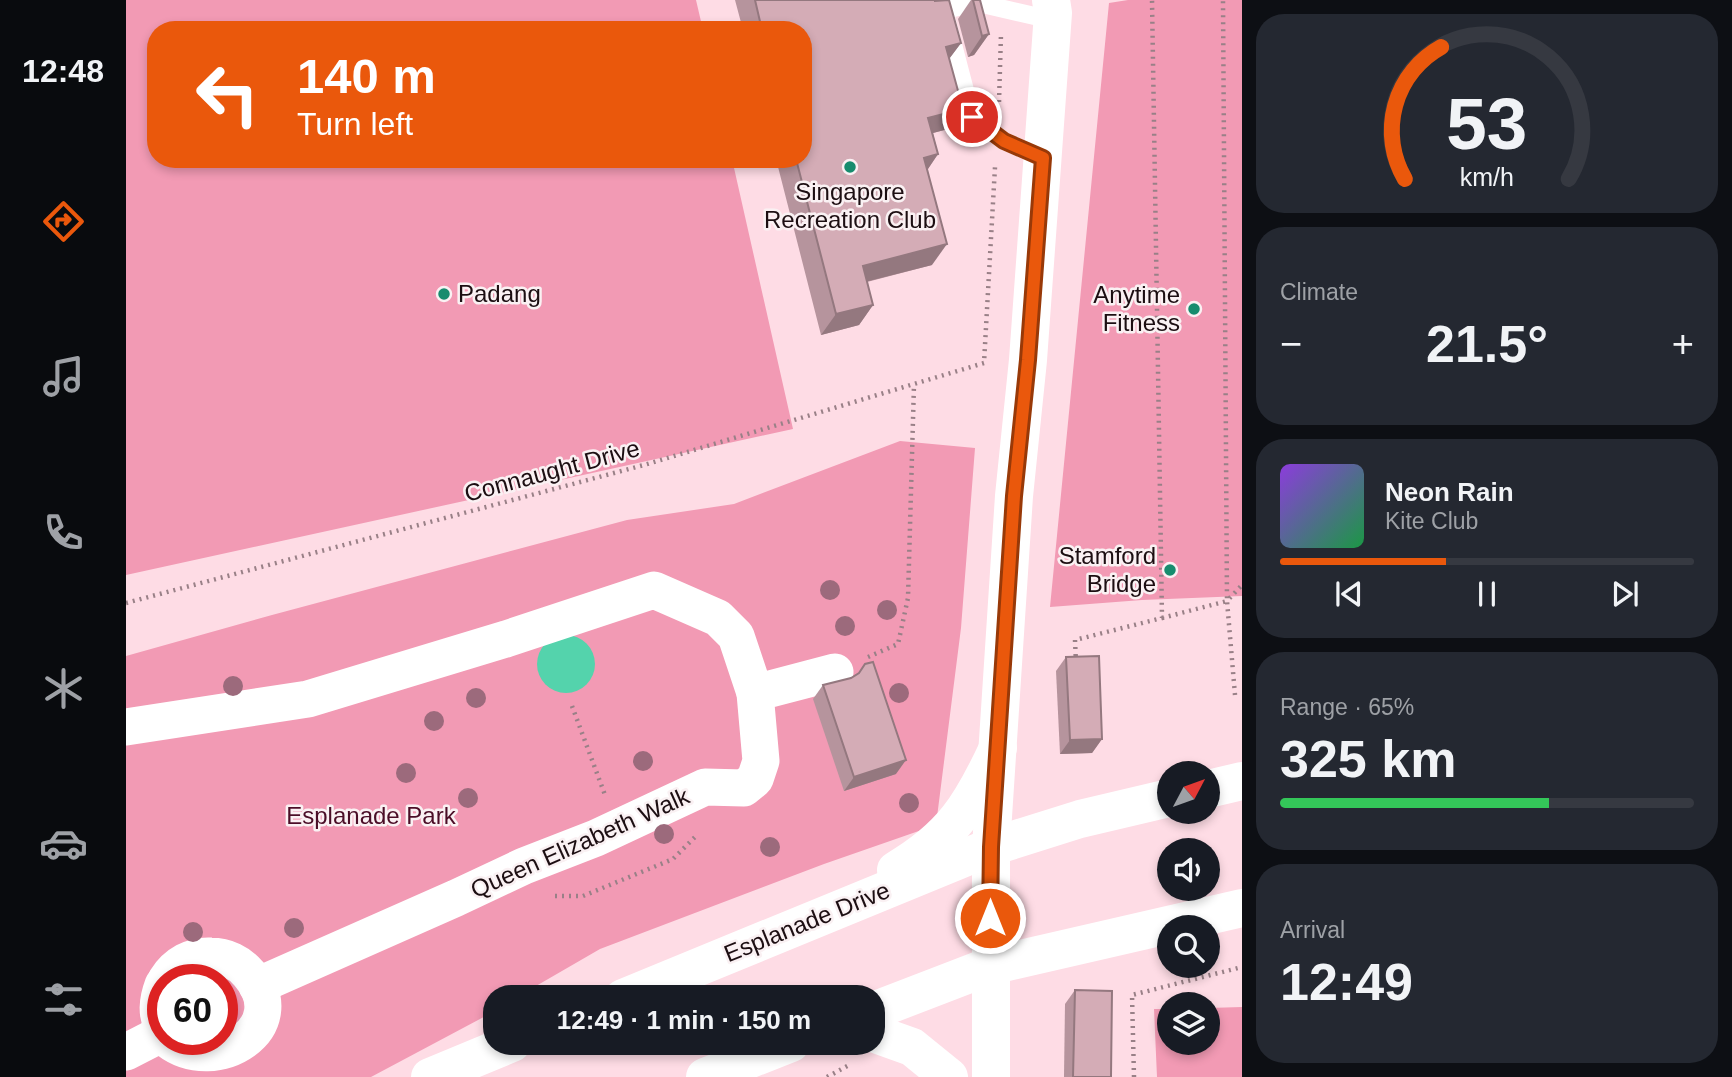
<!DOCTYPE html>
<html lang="en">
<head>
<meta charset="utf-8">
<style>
  body { margin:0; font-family:Arial,sans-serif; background:#242831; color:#f1f3f6; height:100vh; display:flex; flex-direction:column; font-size:26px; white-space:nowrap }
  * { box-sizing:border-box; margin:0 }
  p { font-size:23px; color:#9ea1a6 }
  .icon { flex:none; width:38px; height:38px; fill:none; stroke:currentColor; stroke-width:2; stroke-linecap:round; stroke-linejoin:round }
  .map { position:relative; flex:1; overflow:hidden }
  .side { display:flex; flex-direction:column; gap:14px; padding:14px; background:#0d0f14; width:490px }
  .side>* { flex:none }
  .banner { position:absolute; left:21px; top:21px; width:665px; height:147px; border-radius:28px; box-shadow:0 4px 10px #0003; background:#ea580c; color:#fff; overflow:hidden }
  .needle { width:46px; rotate:49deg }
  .buttons { position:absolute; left:1031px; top:761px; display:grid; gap:14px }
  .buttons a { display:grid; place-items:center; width:63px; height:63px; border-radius:50%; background:#171b24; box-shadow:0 4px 10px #0003; font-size:35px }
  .speed { position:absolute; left:21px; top:964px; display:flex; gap:14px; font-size:35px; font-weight:700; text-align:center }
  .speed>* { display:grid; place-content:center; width:91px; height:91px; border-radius:50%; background:#171b24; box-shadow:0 4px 10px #0003; line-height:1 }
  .speed .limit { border:10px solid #d22; background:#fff; color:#111 }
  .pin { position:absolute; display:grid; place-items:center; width:60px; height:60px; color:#fff; margin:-30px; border:4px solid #fff; border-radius:50%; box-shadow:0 2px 7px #0007 }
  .me { position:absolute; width:77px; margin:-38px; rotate:0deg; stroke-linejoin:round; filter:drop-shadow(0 0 5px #0008) }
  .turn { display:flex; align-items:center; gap:24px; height:147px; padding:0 35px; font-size:32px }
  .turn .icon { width:91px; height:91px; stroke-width:2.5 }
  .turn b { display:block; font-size:49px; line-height:60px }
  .big { font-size:52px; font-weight:600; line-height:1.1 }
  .side .card { flex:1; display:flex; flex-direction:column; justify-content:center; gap:10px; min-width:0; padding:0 24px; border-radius:28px; background:#242831 }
  .side .dial { align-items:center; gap:0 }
  .dial svg { height:182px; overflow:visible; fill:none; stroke:#363941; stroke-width:7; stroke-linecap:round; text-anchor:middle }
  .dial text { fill:#f1f3f6; stroke:none }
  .song { display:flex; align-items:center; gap:21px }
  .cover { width:84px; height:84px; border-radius:10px; background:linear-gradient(135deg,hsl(270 70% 55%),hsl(140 70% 35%)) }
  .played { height:7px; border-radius:4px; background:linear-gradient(90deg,#ea580c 40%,#363941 40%) }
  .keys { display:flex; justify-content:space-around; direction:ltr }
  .heat { display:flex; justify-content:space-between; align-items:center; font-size:38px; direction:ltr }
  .charge { height:10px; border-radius:5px; background:linear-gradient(90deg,#34c759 65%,#363941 0) }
  .trip { position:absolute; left:357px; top:985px; width:402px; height:70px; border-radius:28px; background:#171b24; box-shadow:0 4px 10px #0003; font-weight:600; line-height:70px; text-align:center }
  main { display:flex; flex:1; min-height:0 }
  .tab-bar { display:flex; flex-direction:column; width:126px; justify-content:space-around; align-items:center; background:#090b0e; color:#9ea1a6 }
  .tab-bar .icon { width:49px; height:49px }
  .tab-bar .active { color:#ea580c }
  .tab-bar b { font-size:32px; color:#f1f3f6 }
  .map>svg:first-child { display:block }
</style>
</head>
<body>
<main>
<nav class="tab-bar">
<b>12:48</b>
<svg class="icon active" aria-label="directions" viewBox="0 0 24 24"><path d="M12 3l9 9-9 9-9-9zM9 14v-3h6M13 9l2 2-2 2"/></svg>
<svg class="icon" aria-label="music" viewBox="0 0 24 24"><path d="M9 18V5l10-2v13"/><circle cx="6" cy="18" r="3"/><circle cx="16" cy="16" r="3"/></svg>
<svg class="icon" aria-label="phone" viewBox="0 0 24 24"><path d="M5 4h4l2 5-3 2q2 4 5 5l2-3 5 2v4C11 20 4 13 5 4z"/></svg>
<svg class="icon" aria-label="climate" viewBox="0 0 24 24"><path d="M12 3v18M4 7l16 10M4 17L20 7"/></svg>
<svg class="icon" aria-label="car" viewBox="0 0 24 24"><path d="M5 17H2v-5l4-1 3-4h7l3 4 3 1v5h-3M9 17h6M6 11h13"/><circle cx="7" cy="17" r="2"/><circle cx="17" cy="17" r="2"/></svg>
<svg class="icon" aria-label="filters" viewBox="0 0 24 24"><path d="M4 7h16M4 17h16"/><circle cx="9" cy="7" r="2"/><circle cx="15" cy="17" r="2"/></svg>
</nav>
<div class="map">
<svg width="1116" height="1077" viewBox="0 0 1116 1077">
  <rect width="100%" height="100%" fill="#fedce5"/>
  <g fill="#f29ab4" fill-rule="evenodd">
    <polygon points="0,0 570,0 577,30 30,30 30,159 606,159 667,429 0,575"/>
    <polygon points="1002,0 1116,0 1116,596 1016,600 924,607 983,3"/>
    <path d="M 774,441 L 849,448 L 835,628 L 810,825 L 698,864 L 474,949 L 391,997 L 369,998 L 369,1011 L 245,1077 L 0,1077 L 0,656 L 146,615 L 501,520 L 608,504 ZM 37,980 L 96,980 L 96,1040 L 37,1040 Z"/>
    <polygon points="1116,1007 1116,1077 1031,1077 1028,1009 1043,1009 1043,1043 1082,1043 1082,1008"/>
  </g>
  <circle fill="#54d3ac" cx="440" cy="664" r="29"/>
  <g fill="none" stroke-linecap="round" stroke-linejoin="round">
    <g stroke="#998087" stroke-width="4.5" stroke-dasharray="2 5" stroke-linecap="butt">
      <polyline points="873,102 875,34"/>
      <polyline points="0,603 518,465 858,363 869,167"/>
      <polyline points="1036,618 1101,601 1097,0"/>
      <polyline points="742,657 772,644 782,598 788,384"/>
      <polyline points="950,663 949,640 1036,618 1026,0"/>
      <polyline points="1109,695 1101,601 1116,585"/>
      <polyline points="446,706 479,795"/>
      <polyline points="429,896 457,896 547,859 571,835"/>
      <polyline points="701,1077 725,1064"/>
      <polyline points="1008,1077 1006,995 1116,967"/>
    </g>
    <polyline stroke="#fff" stroke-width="18" points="917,158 878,141 846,117 818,10 852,3 926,20"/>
    <g stroke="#fff" stroke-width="37">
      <polyline points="0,727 182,699 380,639 528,590 592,618 610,636 629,693"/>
      <path d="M 40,980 C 50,964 66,955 85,956 C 100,956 114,963 123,974 C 169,1027 90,1077 42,1040"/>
      <path d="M 37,985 C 31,1001 30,1014 37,1029"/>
      <polyline points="131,986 330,898 398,866 470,838 579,787 618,788 629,779 635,761 629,693 709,672"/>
      <polyline points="0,1052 37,1033"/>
    </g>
    <polyline stroke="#fff" stroke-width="38" points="865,1077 865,847 888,496 902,360 927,13 925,0"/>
    <g stroke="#fff" stroke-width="38">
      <polyline points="1082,789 1116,781"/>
      <path d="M 770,870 C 826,837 845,806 872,748"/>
      <polyline points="497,998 865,847 954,819 1043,798"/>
      <polyline points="747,1011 864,966 1116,908"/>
      <polyline points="747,1033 786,1047 823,1077"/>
      <polyline points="304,1077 386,1043"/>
      <polyline points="579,1077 665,1043"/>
    </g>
  </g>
  <g fill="#9c6a7c">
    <circle cx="704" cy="590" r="10"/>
    <circle cx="761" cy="610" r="10"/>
    <circle cx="719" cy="626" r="10"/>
    <circle cx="107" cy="686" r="10"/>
    <circle cx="773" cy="693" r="10"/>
    <circle cx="350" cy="698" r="10"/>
    <circle cx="308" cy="721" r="10"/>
    <circle cx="517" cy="761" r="10"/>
    <circle cx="280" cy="773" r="10"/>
    <circle cx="342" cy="798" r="10"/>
    <circle cx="783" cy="803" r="10"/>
    <circle cx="538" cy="834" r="10"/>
    <circle cx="644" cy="847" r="10"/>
    <circle cx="168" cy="928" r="10"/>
    <circle cx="67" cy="932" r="10"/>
  </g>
  <g fill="#b6949d">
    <polygon points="609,0 809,0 835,43 823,59 822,129 807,133 812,154 801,170 806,265 741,282 747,305 733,325 695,335 650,159 677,159 677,30 617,30"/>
    <polygon points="845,0 854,0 863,34 848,55 842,57 832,19"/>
    <polygon points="940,657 976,739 966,753 934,754 930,671"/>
    <polygon points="697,685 770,774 718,791 687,699"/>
    <polygon points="949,990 985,1077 938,1077 939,1004"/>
  </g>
  <g fill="#94787f">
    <polygon points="863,34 848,55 842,57 856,36"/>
    <polygon points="835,43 820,63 820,47"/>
    <polygon points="837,109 822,129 788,138 802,118"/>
    <polygon points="812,154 798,175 798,158"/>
    <polygon points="821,244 806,265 723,286 737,266"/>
    <polygon points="747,305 733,325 695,335 710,314"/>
    <polygon points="976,739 966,753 934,754 944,740"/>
    <polygon points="780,760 770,774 718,791 728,777"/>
  </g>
  <g fill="#d4acb6" stroke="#94787f" stroke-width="2">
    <polygon points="629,0 809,0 809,1 823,0 835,43 820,47 837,109 802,118 812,154 798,158 821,244 737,266 747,305 710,314 670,159 677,159 677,30 636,30"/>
    <polygon points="847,0 854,0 863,34 856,36"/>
    <polygon points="973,656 976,739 944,740 940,657"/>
    <polygon points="747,662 780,760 728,777 697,685 725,678 733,673 739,664"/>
    <polygon points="949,990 986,991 985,1077 947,1077"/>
  </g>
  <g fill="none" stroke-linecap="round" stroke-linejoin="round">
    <defs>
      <polyline id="route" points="846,117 878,141 917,158 902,360 888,496 865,847 864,918"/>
    </defs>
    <use href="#route" stroke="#983908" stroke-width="18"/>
    <use href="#route" stroke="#ea580c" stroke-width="12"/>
  </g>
  <g fill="#178c6e" stroke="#faf1f3" stroke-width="2.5">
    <circle cx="724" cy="167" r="7"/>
    <circle cx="318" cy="294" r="7"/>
    <circle cx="1068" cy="309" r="7"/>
    <circle cx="1044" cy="570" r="7"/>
  </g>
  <g text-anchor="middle" stroke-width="5" stroke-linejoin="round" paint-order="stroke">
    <g font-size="24" fill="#1c0e12" stroke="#faf1f3" text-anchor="end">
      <text x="724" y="200" text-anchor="middle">Singapore<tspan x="724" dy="28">Recreation Club</tspan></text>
      <text x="332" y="302" text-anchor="start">Padang</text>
      <text x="1054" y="303">Anytime<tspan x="1054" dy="28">Fitness</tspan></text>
      <text x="1030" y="564">Stamford<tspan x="1030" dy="28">Bridge</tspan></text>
    </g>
    <g font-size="24" fill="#1c0e12" stroke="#faf1f3">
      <text transform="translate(426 471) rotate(-15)" y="8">Connaught Drive</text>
      <text transform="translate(454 843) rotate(-24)" y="8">Queen Elizabeth Walk</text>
      <text transform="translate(681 922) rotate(-22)" y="8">Esplanade Drive</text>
    </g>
    <g font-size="24" fill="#4b0d27" stroke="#faf1f3">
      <text x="245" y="824">Esplanade Park</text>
    </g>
  </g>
</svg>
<div class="buttons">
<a><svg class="needle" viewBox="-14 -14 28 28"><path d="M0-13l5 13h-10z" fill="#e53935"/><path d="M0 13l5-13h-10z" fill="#9ea1a6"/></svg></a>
<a><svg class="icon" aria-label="sound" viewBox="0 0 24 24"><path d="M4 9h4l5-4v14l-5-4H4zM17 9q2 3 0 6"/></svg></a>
<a><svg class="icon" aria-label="search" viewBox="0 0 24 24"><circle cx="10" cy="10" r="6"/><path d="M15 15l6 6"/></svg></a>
<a><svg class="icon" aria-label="layers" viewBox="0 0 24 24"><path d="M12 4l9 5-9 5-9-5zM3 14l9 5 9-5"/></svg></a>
</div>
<div class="speed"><div class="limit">60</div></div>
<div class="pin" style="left:846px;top:117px;background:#d93025"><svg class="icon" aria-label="arrive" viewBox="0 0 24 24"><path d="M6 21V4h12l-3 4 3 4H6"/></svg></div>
<svg class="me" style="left:864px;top:918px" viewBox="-20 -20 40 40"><circle r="17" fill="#ea580c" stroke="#fff" stroke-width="3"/><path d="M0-11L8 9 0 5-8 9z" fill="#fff"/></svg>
<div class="trip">12:49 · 1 min · 150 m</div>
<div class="banner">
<div class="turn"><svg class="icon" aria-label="left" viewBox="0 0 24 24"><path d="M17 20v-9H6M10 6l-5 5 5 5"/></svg><div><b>140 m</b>Turn left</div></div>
</div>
</div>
<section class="side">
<div class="card dial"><svg viewBox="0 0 100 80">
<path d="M14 69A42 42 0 1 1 86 69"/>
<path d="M14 69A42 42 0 0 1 30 11" stroke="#ea580c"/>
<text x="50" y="56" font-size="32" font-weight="700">53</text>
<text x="50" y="72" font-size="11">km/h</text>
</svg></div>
<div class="card"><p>Climate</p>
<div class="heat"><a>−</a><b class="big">21.5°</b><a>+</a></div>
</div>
<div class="card">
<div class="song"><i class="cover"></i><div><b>Neon Rain</b><p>Kite Club</p></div></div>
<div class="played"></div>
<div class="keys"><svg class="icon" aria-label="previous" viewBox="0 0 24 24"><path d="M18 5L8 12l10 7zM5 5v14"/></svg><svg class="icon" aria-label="pause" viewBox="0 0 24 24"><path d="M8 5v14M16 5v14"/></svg><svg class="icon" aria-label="next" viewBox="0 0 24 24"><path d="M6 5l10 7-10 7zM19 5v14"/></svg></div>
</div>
<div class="card"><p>Range · 65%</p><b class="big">325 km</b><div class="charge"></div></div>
<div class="card"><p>Arrival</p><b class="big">12:49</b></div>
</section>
</main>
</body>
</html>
